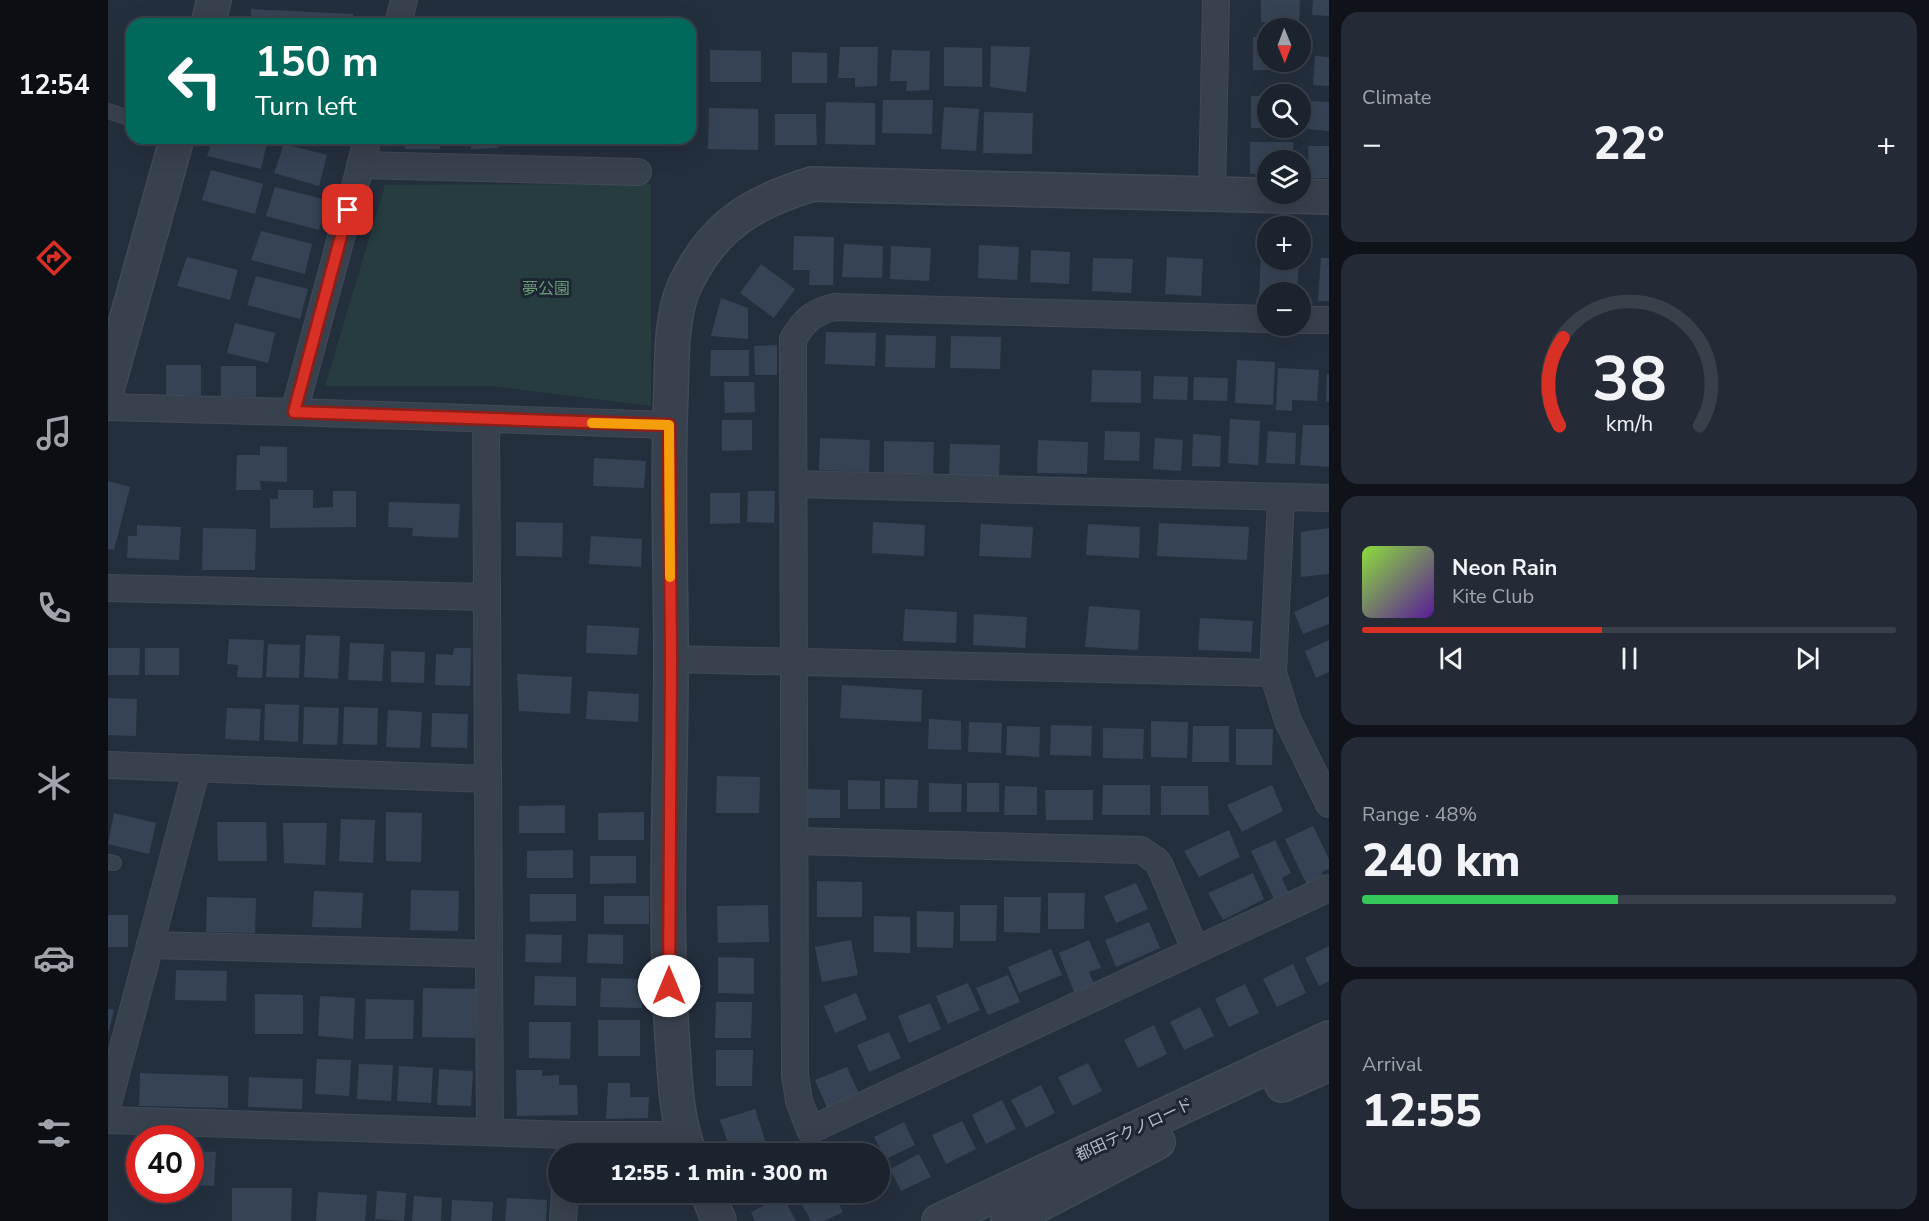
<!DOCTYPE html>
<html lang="en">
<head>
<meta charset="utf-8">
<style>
  body { margin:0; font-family:"Nunito Sans","Noto Sans JP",sans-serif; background:#242b36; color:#f1f3f6; height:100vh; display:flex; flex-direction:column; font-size:22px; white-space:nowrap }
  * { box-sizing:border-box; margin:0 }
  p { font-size:20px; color:#a0a4aa }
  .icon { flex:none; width:33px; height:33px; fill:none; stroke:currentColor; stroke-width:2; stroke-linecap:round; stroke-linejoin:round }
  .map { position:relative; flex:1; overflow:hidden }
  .drawer { display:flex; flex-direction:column; gap:12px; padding:12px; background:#0f1319; width:600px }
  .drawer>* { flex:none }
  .guide { position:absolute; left:18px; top:18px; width:570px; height:126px; border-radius:18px; box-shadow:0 6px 24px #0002,0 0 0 2px #39404a; background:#00695c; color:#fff; overflow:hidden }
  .needle { width:39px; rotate:179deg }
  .tools { position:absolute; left:1149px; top:18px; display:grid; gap:12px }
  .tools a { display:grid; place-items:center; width:54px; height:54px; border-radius:50%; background:#1b232e; box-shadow:0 6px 24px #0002,0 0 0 2px #39404a; font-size:30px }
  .speed { position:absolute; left:18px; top:1125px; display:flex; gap:12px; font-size:30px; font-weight:700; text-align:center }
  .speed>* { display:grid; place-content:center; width:78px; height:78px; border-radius:50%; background:#1b232e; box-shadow:0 6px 24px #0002,0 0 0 2px #39404a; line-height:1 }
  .speed .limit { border:9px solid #d22; background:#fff; color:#111 }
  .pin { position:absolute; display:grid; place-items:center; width:51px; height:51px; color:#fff; margin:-26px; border-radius:12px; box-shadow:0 3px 9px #0006 }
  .me { position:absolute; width:66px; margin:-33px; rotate:0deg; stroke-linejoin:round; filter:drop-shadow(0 0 4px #0008) }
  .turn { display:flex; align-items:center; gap:21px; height:126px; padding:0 30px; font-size:27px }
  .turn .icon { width:78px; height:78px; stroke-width:2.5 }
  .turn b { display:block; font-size:42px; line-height:51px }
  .big { font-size:45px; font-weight:800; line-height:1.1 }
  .drawer .tile { flex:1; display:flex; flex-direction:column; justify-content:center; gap:9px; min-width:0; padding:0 21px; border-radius:18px; background:#242b36 }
  .drawer .dial { align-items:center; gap:0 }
  .dial svg { height:156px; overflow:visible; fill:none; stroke:#39404a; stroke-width:7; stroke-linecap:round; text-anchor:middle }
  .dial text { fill:#f1f3f6; stroke:none }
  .song { display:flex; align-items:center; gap:18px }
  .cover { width:72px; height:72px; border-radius:9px; background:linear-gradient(135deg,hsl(90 70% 55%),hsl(270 70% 35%)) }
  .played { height:6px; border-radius:3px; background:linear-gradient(90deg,#d93025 45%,#39404a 45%) }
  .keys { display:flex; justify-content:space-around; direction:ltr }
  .heat { display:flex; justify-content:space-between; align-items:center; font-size:33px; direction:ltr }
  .charge { height:9px; border-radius:4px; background:linear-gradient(90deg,#34c759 48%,#39404a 0) }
  .trip { position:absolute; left:440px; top:1143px; width:342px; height:60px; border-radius:30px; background:#1b232e; box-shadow:0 6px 24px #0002,0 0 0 2px #39404a; font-weight:800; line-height:60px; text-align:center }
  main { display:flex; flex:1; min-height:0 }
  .tabs { display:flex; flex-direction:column; width:108px; justify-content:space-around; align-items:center; background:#0b0e12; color:#a0a4aa }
  .tabs .icon { width:42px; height:42px }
  .tabs .on { color:#d93025 }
  .tabs b { font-size:27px; color:#f1f3f6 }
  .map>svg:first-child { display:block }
</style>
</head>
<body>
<main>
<nav class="tabs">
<b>12:54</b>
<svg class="icon on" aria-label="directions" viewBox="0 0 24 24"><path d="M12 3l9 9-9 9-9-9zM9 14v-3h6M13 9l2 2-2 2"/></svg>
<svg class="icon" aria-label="music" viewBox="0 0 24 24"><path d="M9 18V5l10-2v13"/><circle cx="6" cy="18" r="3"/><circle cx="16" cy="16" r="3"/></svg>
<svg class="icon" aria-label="phone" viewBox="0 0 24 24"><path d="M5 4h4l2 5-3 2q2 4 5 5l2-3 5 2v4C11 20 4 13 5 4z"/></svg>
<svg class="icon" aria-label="climate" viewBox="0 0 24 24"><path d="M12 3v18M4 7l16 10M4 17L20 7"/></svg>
<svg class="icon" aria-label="car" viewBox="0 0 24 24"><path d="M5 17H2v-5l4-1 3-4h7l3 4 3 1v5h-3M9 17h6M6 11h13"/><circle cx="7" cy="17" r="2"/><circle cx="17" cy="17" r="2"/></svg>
<svg class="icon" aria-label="filters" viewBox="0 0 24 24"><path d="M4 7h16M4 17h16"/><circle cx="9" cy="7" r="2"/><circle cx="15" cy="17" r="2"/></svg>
</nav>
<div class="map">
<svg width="1221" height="1221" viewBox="0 0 1221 1221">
  <rect width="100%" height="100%" fill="#242f3e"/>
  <polygon fill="#263c3f" points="543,184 543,406 384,386 217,386 277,185"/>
  <g fill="#364354">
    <polygon points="1153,0 1192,0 1191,22 1153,22"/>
    <polygon points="1205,0 1221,0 1221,16 1204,15"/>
    <polygon points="143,9 245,14 245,24 143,24"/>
    <polygon points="1145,37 1160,37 1160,62 1188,62 1188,70 1145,70"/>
    <polygon points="883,46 922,47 918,92 882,87"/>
    <polygon points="732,47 770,47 769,86 747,87 747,78 730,78"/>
    <polygon points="836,47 874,48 874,87 836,86"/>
    <polygon points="602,50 653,51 653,82 602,82"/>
    <polygon points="784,50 822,51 821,90 798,91 799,81 782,81"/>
    <polygon points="684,52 719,53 719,83 684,83"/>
    <polygon points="1207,56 1221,57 1221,86 1205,85"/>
    <rect x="1143" y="96" width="17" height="32"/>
    <polygon points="775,100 825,100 824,134 774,133"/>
    <polygon points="1202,101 1221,102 1221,131 1200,129"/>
    <polygon points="718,102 767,103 767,145 717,144"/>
    <polygon points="836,107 871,109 868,151 833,149"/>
    <polygon points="601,108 650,109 650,150 600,149"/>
    <polygon points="876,112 925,113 924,154 875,153"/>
    <polygon points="667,114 708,114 709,145 667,145"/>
    <polygon points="105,138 160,139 153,169 99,156"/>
    <polygon points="211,138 231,138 230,144"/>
    <rect x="297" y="138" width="35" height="11"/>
    <polygon points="363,138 390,138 391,148 363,149"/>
    <rect x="409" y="138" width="37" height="2"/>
    <rect x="503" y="138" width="35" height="3"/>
    <polygon points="1142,142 1185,142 1185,160 1160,160 1160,174 1142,174"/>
    <polygon points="176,144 219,155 211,186 166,173"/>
    <polygon points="1200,146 1221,146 1221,178 1201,178"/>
    <polygon points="103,170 155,184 147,214 94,200"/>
    <polygon points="167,187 219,200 211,230 158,216"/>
    <polygon points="153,231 204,244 197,274 143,260"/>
    <polygon points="686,236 726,237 725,285 701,285 702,270 685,270"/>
    <polygon points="736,244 775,246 774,278 734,277"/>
    <polygon points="871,245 911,247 909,280 870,278"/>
    <polygon points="783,246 823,248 821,281 782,279"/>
    <polygon points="923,250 962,252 961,284 922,282"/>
    <polygon points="1153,254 1160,255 1160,260 1191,260 1189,292 1160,292 1160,298 1151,297"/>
    <polygon points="79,257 130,270 122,300 69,286"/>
    <polygon points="1059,257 1095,259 1093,296 1057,294"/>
    <polygon points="985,258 1025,259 1023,293 984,291"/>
    <polygon points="1213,258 1221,258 1221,301 1210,301"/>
    <polygon points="653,264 687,289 666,318 632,293"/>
    <polygon points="148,276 200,289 192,319 139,305"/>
    <polygon points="613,298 640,308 640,339 603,336"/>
    <polygon points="127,323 167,333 160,363 119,353"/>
    <polygon points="718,332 768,333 767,366 717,364"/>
    <polygon points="778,335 828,336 827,368 777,367"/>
    <polygon points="843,336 893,337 892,369 842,368"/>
    <polygon points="669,345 669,375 647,375 646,346"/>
    <polygon points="603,350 641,350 641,376 602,376"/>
    <polygon points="1129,360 1167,362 1165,405 1127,403"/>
    <rect x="58" y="365" width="35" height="30"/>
    <polygon points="113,366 148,366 148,397 113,396"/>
    <polygon points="1170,368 1211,370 1209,401 1184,400 1184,411 1168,410"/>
    <polygon points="984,370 1033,371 1033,403 983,402"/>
    <polygon points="1219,374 1221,374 1221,402 1218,402"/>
    <polygon points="1046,376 1080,377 1079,400 1045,399"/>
    <polygon points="1086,377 1120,378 1119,401 1085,400"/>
    <polygon points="616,382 646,382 647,412 617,413"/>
    <polygon points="1122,419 1152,421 1150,465 1120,463"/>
    <polygon points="614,420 644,420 644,450 614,451"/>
    <polygon points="1195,425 1221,425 1221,467 1192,465"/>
    <polygon points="997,431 1032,432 1031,461 996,460"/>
    <polygon points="1160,431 1188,433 1187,464 1158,463"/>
    <polygon points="1085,434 1113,436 1112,467 1084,466"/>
    <polygon points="712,438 762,440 761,472 711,470"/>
    <polygon points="1047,438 1075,440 1073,471 1045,469"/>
    <polygon points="930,440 980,442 979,474 929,473"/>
    <polygon points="776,441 826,442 825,474 776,473"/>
    <polygon points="842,444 892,445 891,478 841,476"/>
    <polygon points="152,446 179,447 179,482 152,481 153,490 128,490 129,455 152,455"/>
    <polygon points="486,458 538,461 536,488 485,486"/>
    <polygon points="0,481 22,487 6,550 0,549"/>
    <polygon points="170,490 205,490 205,508 225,507 225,491 248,491 248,527 162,528 162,499 170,499"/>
    <polygon points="640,491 667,491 666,523 639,522"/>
    <polygon points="602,493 632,493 632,523 602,524"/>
    <polygon points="281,502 352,504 350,538 304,536 305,528 280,527"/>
    <polygon points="408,522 455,523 454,557 408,556"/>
    <polygon points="765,522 817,525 816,556 764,553"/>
    <polygon points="1051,523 1141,527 1139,560 1049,556"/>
    <polygon points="873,524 925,527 923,558 871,556"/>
    <polygon points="980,524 1032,527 1031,558 978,555"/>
    <polygon points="29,525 73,527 71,560 19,558 20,536 29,536"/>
    <polygon points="95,528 148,529 147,570 94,570"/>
    <polygon points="1221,528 1221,574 1193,577 1193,532"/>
    <polygon points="483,536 534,539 533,567 481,564"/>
    <polygon points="1221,596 1221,624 1195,634 1186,612"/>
    <polygon points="981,606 1032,610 1030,650 977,647"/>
    <polygon points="797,609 849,612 848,643 795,641"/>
    <polygon points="866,614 919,617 917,648 865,645"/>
    <polygon points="1092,618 1145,621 1143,652 1090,650"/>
    <polygon points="479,625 531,628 529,655 478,653"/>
    <polygon points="198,635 232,636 230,679 196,677"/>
    <polygon points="121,639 156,640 154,678 129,677 130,665 119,664"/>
    <polygon points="1221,640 1221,672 1208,678 1197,651"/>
    <polygon points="242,643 276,644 274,681 240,680"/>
    <polygon points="160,644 192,645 191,678 158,677"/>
    <polygon points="0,648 32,648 31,675 0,675"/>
    <rect x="37" y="648" width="34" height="27"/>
    <polygon points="346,648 363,648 362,686 327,685 328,654 345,655"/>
    <polygon points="283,651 317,652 316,683 283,682"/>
    <polygon points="409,674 464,677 462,714 411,711"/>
    <polygon points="734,685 814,690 813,722 732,718"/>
    <polygon points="480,691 531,694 530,722 478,719"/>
    <polygon points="0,698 29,699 28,736 0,735"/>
    <polygon points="157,704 191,705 190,742 156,740"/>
    <polygon points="196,707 231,708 229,745 195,744"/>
    <polygon points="236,707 270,708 269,745 235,744"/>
    <polygon points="119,708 153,709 151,741 117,739"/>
    <polygon points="280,710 314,712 312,748 278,747"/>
    <polygon points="324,713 360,714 359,748 323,747"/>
    <polygon points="821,719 853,721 853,750 820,749"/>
    <polygon points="1043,721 1080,722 1079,758 1043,757"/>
    <polygon points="861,722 894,723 893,753 860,752"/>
    <polygon points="943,725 984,726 983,756 942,755"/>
    <polygon points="899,726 932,727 931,757 898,755"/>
    <polygon points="1085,726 1121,726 1121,762 1084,762"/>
    <polygon points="995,728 1036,729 1035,759 995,758"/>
    <polygon points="1128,729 1165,729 1164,765 1128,765"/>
    <polygon points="609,776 652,777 651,813 608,813"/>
    <polygon points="777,779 810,780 809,808 777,808"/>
    <polygon points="740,780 772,781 772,809 740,809"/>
    <polygon points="821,783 854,784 853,812 821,812"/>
    <rect x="859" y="783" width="32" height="29"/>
    <polygon points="995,785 1042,785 1042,815 994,815"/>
    <polygon points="1164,785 1175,811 1134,832 1119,805"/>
    <polygon points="897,786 929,787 929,815 896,815"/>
    <polygon points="1053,786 1100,786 1101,815 1053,815"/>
    <polygon points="700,789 732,790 732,818 700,818"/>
    <polygon points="937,790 985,790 985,820 938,820"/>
    <polygon points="457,805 457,833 411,833 411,806"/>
    <polygon points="278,812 314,813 313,862 278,861"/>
    <polygon points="536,812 536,840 490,840 490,813"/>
    <polygon points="6,813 48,823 41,854 0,844"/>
    <polygon points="233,819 267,820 265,863 231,861"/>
    <polygon points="109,822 158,822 159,861 110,861"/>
    <polygon points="175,823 219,823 217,865 176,863"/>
    <polygon points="1205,826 1221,859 1221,869 1214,872 1217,879 1200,887 1177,839"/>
    <polygon points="1121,830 1132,857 1091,877 1076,851"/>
    <polygon points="1167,840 1183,873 1174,878 1182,896 1168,903 1143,851"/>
    <polygon points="465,850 465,878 419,878 419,851"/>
    <polygon points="482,856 528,856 528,883 482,884"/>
    <polygon points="1145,873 1156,899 1115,920 1100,893"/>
    <polygon points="709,881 754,882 754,917 709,917"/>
    <polygon points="1028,883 1040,909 1008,923 996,896"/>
    <polygon points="303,890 351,891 350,931 302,930"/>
    <polygon points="206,891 255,893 253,928 204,927"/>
    <polygon points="940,893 977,893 976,929 940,929"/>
    <polygon points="422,894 468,894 468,921 422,922"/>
    <rect x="496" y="896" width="45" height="28"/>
    <polygon points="99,897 148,898 147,933 98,932"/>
    <polygon points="896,897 933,897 932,933 896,932"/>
    <polygon points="660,905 661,942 610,943 609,906"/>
    <polygon points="852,905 889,905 888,941 852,941"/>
    <polygon points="809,911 846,912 845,948 809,947"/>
    <rect x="0" y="915" width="20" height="32"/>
    <polygon points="766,916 802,917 802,953 766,952"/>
    <polygon points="1041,922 1052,948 1008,967 997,940"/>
    <polygon points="418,934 454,935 453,963 417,962"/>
    <polygon points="480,934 515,935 515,964 479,963"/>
    <polygon points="743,940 750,975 714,982 707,947"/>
    <polygon points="981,940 993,968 981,972 986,984 966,992 951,953"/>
    <polygon points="1221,946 1221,981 1211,986 1197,958"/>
    <polygon points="943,949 954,975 911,993 900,967"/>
    <polygon points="610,957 646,958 646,994 610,993"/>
    <polygon points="1185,964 1198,993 1169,1007 1155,979"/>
    <polygon points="68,970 119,971 118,1001 67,1000"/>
    <polygon points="900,975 912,1002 880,1015 868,988"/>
    <polygon points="427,976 468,977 468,1006 426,1005"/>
    <polygon points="493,978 535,979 534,1008 492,1007"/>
    <polygon points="860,983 872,1010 840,1024 828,996"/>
    <polygon points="1137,984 1151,1013 1121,1027 1107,999"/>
    <polygon points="315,988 369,989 367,1038 314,1037"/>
    <polygon points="748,993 759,1019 727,1033 716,1006"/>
    <polygon points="147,994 195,995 195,1034 147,1034"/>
    <polygon points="212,996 247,998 245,1039 210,1036"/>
    <polygon points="258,999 306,1000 305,1039 257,1039"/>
    <polygon points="608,1002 644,1002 643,1038 607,1038"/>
    <polygon points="822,1003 833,1029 801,1043 790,1016"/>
    <polygon points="1092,1007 1106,1036 1076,1050 1062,1022"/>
    <polygon points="0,1009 6,1010 1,1031 0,1031"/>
    <rect x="490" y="1020" width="42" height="36"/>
    <polygon points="421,1022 463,1022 462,1059 421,1058"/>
    <polygon points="1046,1025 1059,1054 1030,1068 1016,1040"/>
    <polygon points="781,1032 793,1058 761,1072 749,1045"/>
    <polygon points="608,1050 645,1050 644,1086 608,1086"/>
    <polygon points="209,1059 243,1060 241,1096 207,1094"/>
    <polygon points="980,1063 994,1091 965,1106 950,1077"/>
    <polygon points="251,1064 285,1065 283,1101 249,1099"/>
    <polygon points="291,1066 325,1068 323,1103 289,1101"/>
    <polygon points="739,1067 751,1094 719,1108 707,1080"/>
    <polygon points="331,1069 365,1071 363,1106 329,1105"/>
    <polygon points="408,1070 434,1070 434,1076 451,1075 451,1085 469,1085 470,1115 409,1116"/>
    <polygon points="32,1073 120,1076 120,1108 31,1106"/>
    <polygon points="141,1077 195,1079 194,1109 140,1107"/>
    <polygon points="500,1083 522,1083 522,1097 541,1097 540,1118 498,1119"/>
    <polygon points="933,1085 947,1113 918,1128 903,1100"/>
    <polygon points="894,1100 908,1129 878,1144 864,1115"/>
    <polygon points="647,1109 658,1143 624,1154 612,1120"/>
    <polygon points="854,1121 868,1149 838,1164 824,1135"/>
    <polygon points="796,1122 807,1145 778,1159 766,1137"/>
    <polygon points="25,1147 32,1148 32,1182 23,1181"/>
    <polygon points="82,1151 108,1152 106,1186 82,1185"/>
    <polygon points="811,1154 823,1177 793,1191 782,1169"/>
    <polygon points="124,1188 184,1188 183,1221 124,1221"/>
    <polygon points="269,1191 298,1193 296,1221 267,1219"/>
    <polygon points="210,1192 259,1195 257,1221 208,1221"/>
    <rect x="496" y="1192" width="45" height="11"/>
    <polygon points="717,1192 725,1192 735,1212 716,1221 703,1221 694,1204"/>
    <polygon points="739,1192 763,1192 744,1202"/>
    <polygon points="306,1196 334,1198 333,1221 304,1221"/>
    <polygon points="675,1196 688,1221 647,1221 643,1212"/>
    <polygon points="399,1198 439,1200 438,1221 397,1221"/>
    <polygon points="344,1200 385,1202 384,1221 343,1221"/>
  </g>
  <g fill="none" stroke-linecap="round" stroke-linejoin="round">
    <defs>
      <g id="service">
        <polyline points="0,111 24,119"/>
        <polyline points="0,862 6,863"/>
      </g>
      <g id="minor">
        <polyline points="290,24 296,0"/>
        <polyline points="252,165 530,172"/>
        <polyline points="1104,192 1108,0"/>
        <path d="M 1160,319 L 726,307 C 704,313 697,320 685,339 L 687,1075 L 691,1101 L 702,1130 L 1221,888"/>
        <polyline points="1192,320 1221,320"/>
        <polyline points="0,407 186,412 561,425"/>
        <polyline points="186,412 260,138"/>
        <polyline points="378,419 382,1132"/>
        <polyline points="687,484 1221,498"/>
        <polyline points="1173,498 1165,673 1180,721 1221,804"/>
        <polyline points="0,588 378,597"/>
        <polyline points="563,659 1165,673"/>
        <polyline points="0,765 380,779"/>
        <polyline points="688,841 1033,850 1049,861 1052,866 1087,949"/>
        <polyline points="42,945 381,954"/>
        <polyline points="0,1104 89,768"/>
        <polyline points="0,1120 461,1135 574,1135"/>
        <polyline points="455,1221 457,1192"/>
      </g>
      <g id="tertiary">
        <polyline points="100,24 106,0"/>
        <polyline points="0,386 69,138"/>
        <polyline points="1174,1085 1221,1064"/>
        <path d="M 582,1154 C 567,1117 567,1074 564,1035 C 556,910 563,784 563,659 C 563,570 559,481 563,392 C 564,361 563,328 572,298 C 576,284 585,269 593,257 C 620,216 659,198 704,184 L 1221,197"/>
        <polyline points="599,1192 611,1221"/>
        <polyline points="831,1221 1221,1038"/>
        <polyline points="900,1221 1050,1142"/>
      </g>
    </defs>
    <use href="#service" stroke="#414a57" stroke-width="16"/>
    <use href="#minor" stroke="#414a57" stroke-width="28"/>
    <use href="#tertiary" stroke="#414a57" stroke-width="36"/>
    <use href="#service" stroke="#38414e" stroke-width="14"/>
    <use href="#minor" stroke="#38414e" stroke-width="26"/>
    <use href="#tertiary" stroke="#38414e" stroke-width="33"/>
  </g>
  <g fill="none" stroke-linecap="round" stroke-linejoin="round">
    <defs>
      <polyline id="route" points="240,210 186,412 561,425 563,659 561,986"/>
    </defs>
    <use href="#route" stroke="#8d1f18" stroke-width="15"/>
    <use href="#route" stroke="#d93025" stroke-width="10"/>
    <polyline stroke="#f59e0b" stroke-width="10" points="484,423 561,425 562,577"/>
  </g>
  <g text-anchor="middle" stroke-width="6" stroke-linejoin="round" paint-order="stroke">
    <g font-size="16" fill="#6b9a76" stroke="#1d2633">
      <text x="438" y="294">夢公園</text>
    </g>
    <g font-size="16" fill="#b4bcc9" stroke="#1d2633">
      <text transform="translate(1026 1129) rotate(-25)" y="6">都田テクノロード</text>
    </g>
  </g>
</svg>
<div class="tools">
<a><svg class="needle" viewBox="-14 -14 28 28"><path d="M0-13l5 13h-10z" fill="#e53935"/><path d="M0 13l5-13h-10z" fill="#a0a4aa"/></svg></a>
<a><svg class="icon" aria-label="search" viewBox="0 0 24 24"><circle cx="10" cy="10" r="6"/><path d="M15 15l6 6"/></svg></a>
<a><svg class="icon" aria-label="layers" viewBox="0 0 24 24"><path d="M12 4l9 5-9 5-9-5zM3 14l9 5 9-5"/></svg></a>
<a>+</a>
<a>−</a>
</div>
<div class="speed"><div class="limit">40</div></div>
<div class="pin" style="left:240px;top:210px;background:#d93025"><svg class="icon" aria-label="arrive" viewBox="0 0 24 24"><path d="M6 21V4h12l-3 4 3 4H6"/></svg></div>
<svg class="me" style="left:561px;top:986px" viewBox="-20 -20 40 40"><circle r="19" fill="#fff"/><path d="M0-13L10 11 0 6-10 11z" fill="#d93025"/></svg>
<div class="trip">12:55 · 1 min · 300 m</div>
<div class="guide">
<div class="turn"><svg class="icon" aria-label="left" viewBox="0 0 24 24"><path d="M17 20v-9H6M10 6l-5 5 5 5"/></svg><div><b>150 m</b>Turn left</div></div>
</div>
</div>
<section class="drawer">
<div class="tile"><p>Climate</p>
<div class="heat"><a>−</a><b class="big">22°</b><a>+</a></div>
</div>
<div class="tile dial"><svg viewBox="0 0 100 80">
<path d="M14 69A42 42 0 1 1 86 69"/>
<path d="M14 69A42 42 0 0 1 16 24" stroke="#d93025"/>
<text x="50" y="56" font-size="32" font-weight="700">38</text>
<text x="50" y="72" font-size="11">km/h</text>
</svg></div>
<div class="tile">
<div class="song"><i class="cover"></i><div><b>Neon Rain</b><p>Kite Club</p></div></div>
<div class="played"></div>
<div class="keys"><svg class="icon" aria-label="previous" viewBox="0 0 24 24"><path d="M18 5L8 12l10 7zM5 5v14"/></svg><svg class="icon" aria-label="pause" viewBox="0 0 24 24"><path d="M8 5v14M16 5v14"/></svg><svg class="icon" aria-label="next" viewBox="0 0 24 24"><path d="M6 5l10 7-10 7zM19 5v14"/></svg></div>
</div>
<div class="tile"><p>Range · 48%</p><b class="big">240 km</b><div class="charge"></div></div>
<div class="tile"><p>Arrival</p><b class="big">12:55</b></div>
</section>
</main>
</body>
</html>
